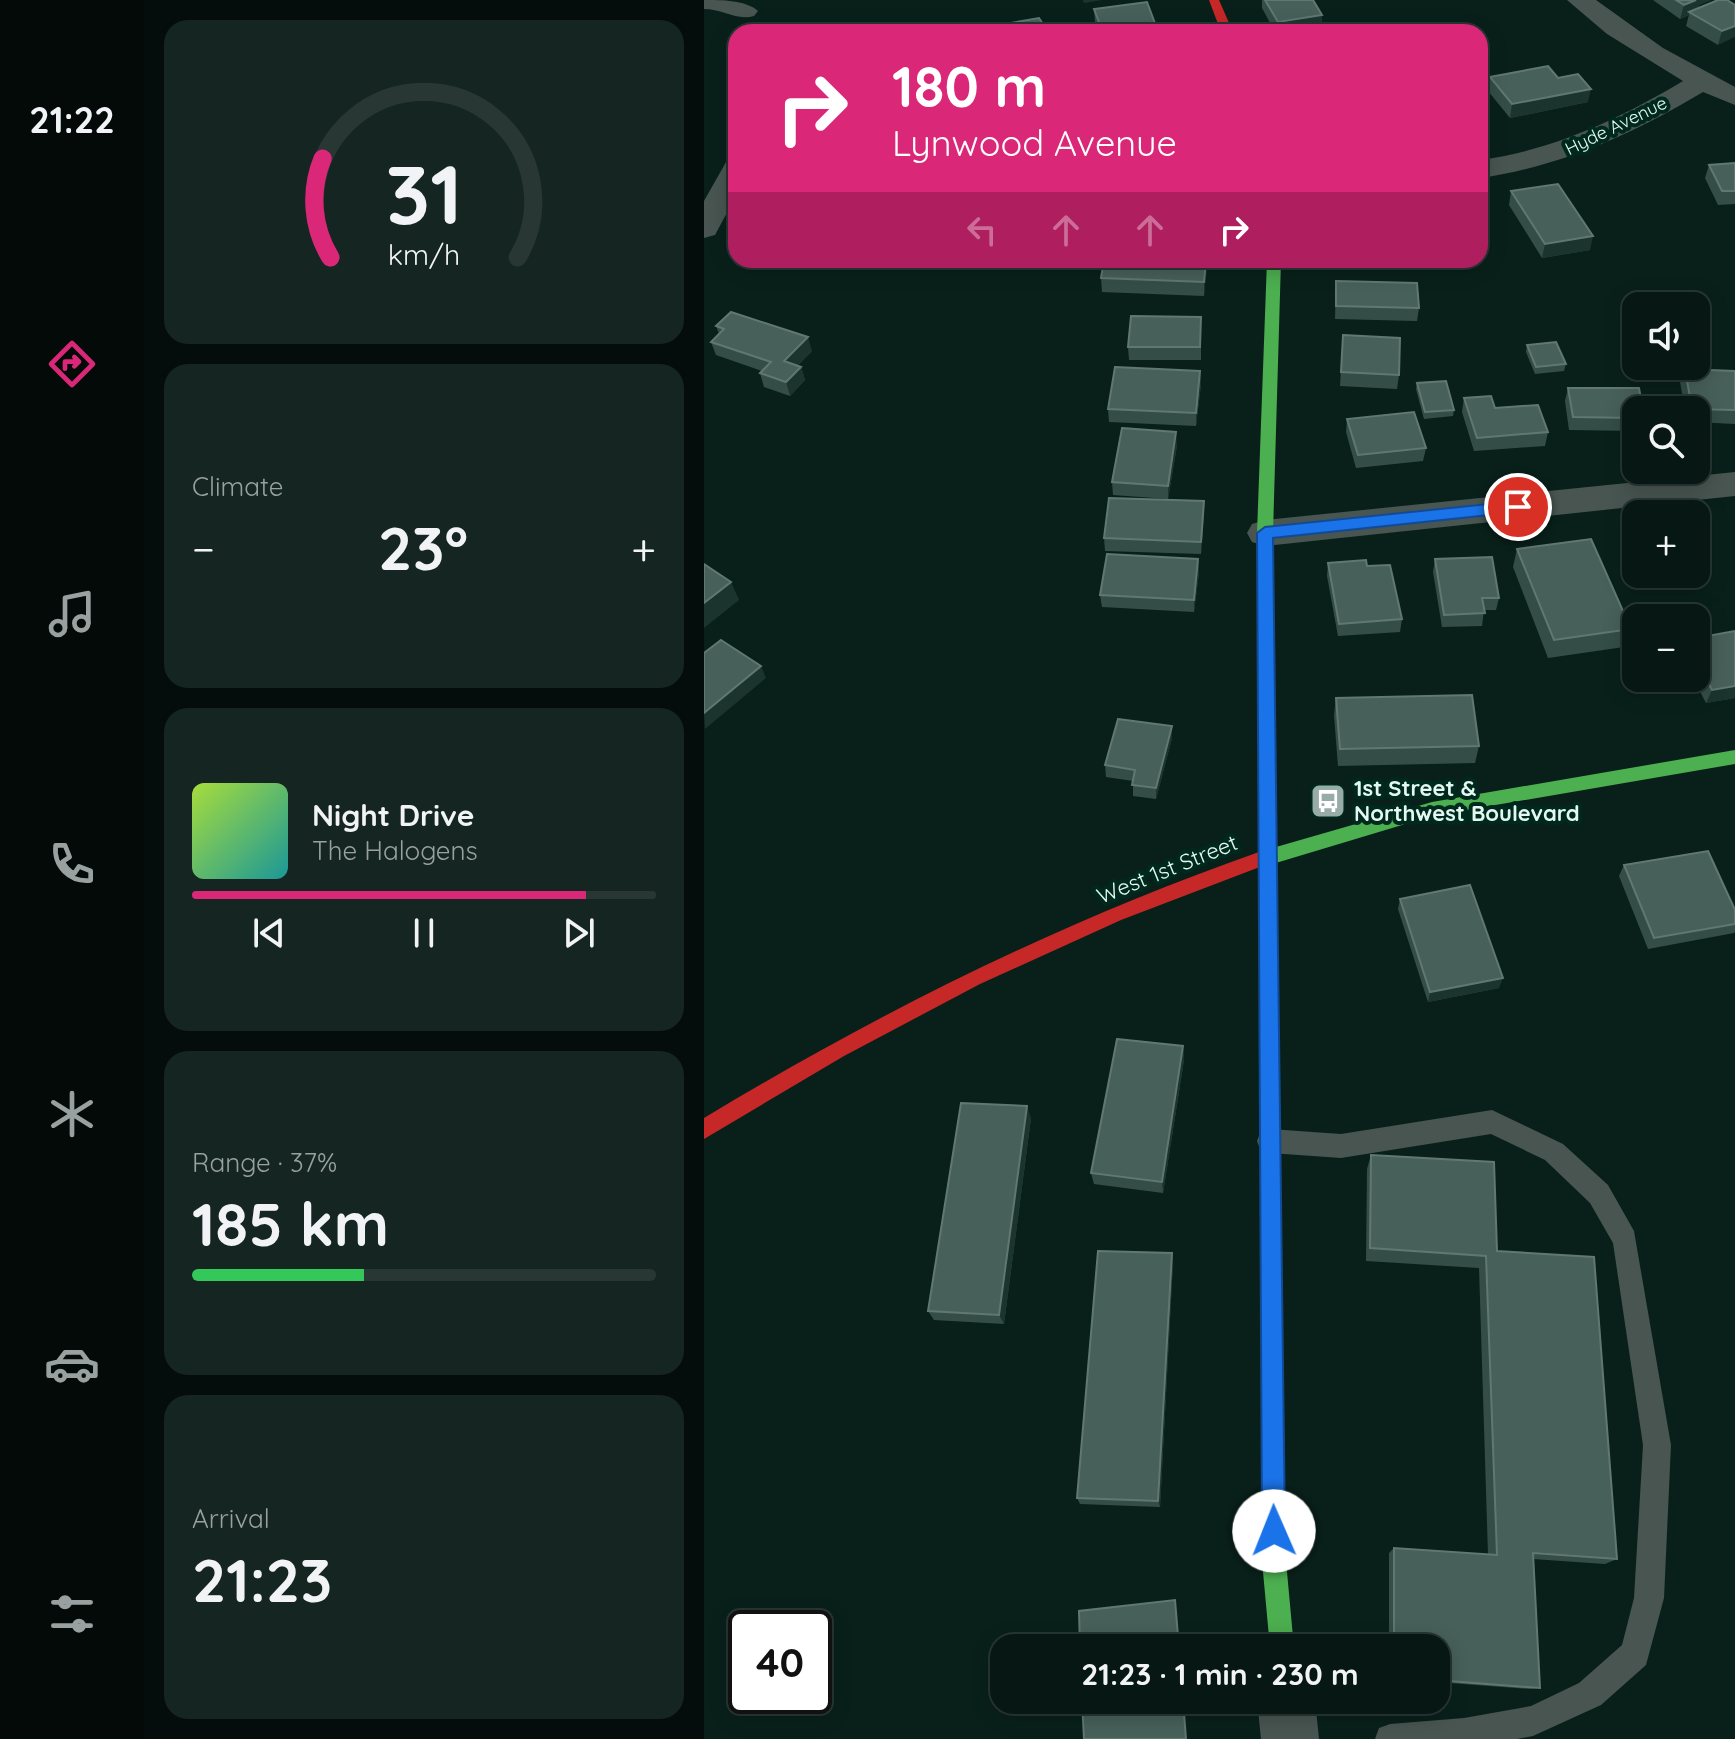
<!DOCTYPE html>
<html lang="en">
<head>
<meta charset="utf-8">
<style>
  body { margin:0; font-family:Quicksand,sans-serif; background:#152522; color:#f1f3f6; height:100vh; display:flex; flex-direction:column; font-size:30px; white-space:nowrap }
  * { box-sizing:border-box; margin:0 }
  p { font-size:26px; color:#98a0a0 }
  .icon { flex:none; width:44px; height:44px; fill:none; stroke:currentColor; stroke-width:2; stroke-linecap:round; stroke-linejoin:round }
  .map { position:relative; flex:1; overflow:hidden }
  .side { display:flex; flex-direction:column; gap:20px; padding:20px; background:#040d0b; width:560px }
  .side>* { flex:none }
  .banner { position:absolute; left:24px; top:24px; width:760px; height:244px; border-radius:24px; box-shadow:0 4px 20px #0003,0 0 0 2px #283734; background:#db2777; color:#fff; overflow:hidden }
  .fabs { position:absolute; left:918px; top:292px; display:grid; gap:16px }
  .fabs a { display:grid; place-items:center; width:88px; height:88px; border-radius:16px; background:#071814; box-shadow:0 4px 20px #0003,0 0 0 2px #283734; font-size:40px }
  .speed { position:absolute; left:24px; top:1610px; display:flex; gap:16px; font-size:40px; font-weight:700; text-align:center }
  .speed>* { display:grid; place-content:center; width:104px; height:104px; border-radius:50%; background:#071814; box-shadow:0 4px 20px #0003,0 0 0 2px #283734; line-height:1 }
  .speed .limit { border:4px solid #111; border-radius:12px; background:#fff; color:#111 }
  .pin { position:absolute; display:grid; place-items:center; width:68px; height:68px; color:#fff; margin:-34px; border:4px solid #fff; border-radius:50%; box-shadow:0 2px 8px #0007 }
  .me { position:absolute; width:88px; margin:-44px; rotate:359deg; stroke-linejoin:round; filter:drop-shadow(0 0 6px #0008) }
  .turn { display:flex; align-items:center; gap:28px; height:168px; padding:0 32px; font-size:36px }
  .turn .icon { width:104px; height:104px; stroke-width:2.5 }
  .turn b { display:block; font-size:56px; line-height:68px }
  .lanes { display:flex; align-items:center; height:76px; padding:0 32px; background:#0003; justify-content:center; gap:40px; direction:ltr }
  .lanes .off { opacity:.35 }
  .big { font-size:60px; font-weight:700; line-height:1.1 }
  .side .card { flex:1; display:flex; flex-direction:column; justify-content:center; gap:12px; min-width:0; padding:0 28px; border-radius:24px; background:#152522 }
  .side .dial { align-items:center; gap:0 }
  .dial svg { height:208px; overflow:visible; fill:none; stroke:#283734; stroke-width:7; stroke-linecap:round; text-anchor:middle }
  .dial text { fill:#f1f3f6; stroke:none }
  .song { display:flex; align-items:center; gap:24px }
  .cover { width:96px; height:96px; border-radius:12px; background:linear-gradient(135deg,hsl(80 70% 55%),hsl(180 70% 35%)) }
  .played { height:8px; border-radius:4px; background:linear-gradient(90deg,#db2777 85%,#283734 85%) }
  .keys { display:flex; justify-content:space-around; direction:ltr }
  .heat { display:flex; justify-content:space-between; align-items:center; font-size:44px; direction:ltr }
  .charge { height:12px; border-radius:6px; background:linear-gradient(90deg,#34c759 37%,#283734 0) }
  .trip { position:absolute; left:286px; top:1634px; width:460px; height:80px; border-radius:24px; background:#071814; box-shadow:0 4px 20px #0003,0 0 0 2px #283734; font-weight:700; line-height:80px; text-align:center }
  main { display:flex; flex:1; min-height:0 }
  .tabs { display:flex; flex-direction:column; width:144px; justify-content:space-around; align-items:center; background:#030a08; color:#98a0a0 }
  .tabs .icon { width:56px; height:56px }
  .tabs .on { color:#db2777 }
  .tabs b { font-size:36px; color:#f1f3f6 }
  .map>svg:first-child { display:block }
</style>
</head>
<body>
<main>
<nav class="tabs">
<b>21:22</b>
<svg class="icon on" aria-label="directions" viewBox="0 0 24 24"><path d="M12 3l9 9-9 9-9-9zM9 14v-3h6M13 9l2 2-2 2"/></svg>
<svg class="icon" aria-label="music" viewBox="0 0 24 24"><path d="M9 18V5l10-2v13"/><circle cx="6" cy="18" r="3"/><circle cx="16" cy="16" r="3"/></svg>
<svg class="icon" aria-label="phone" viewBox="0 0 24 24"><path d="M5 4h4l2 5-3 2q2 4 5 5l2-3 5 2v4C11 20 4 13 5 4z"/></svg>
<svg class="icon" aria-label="climate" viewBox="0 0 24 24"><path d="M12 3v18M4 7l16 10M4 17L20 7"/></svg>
<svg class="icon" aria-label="car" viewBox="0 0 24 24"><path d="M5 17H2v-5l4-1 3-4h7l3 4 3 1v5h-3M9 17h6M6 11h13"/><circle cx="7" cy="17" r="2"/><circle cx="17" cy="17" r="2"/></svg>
<svg class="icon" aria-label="filters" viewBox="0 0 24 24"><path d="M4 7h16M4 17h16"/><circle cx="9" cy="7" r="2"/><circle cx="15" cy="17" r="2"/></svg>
</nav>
<section class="side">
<div class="card dial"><svg viewBox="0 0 100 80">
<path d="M14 69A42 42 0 1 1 86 69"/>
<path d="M14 69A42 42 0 0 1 11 31" stroke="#db2777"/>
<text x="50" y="56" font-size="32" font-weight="700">31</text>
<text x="50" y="72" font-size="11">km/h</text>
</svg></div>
<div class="card"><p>Climate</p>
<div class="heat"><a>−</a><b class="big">23°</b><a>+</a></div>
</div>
<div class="card">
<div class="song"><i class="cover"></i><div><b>Night Drive</b><p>The Halogens</p></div></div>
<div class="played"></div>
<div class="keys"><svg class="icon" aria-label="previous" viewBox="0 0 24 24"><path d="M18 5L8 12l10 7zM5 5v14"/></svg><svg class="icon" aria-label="pause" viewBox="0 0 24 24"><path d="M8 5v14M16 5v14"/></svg><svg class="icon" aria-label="next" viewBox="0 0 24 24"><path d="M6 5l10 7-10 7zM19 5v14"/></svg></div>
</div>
<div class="card"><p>Range · 37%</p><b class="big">185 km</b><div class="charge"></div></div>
<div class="card"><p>Arrival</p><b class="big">21:23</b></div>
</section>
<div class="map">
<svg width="1031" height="1739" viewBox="0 0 1031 1739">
  <rect width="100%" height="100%" fill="#09201a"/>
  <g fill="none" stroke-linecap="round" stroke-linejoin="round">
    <polygon fill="#485550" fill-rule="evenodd" points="788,1110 859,1144 904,1185 930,1231 967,1445 960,1598 942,1665 897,1705 829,1736 813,1739 671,1739 675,1728 686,1724 760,1718 827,1706 875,1683 918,1645 930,1598 939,1445 909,1243 886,1203 841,1160 787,1134 637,1158 565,1153 556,1149 553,1141 556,1133 565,1129 637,1134"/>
    <g fill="#485550" fill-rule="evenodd">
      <path d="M 0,0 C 18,0 42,0 54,11 L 50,16 C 33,21 18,9 0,9 Z"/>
      <path d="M 863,0 L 892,0 L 959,48 L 1031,87 L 1031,105 L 999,92 C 929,134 858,166 776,178 L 776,160 C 850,150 915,119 979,81 L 903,34 Z"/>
      <polygon points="32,159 32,196 11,235 0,238 0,201 22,162"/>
      <polygon points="1031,472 1031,496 561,546 548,542 543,533 548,524 561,520"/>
      <polygon points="553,1700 611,1700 615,1739 557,1739"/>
    </g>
    <g fill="#4caf50" fill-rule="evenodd">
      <polygon points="563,260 577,260 569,533 571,745 563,752 555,745 553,533"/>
      <polygon points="1031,750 1031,764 728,816 555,868 549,865 546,860 549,855 555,852 728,802"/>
      <polygon points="566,1138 573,1141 576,1148 582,1561 590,1648 566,1648 558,1561 556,1148 559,1141"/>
    </g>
    <polygon fill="#ffc107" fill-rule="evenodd" points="563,738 571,745 576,1148 573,1155 566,1158 559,1155 556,1148 555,745"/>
    <g fill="#c62828" fill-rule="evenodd">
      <polygon points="505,0 515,0 529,32 517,32"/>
      <path d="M 555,852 L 561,855 L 564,860 L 561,865 L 417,920 L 276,984 L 140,1056 L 0,1139 L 0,1118 C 177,1011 359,921 555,852 Z"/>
    </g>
  </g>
  <g fill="#344e47">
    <polygon points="558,0 609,0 618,15 617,28 598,32 571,32 558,8"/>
    <polygon points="949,0 1007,0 995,5 994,9 1031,5 1014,45 982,26 985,15 976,19"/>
    <polygon points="390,9 452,26 453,32 394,32 391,22"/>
    <polygon points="786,77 854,78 884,102 806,118 784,91"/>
    <polygon points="1031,163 1031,204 1014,205 1001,178 1005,165"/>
    <polygon points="807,191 886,250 838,258 805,205"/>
    <polygon points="503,260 500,296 398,292 397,278"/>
    <polygon points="632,281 715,308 713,321 631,319"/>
    <polygon points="497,317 497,360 425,360 424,347"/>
    <polygon points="12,326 108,351 93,366 97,367 101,380 86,396 60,387 56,373 58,371 12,355 7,342 15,334"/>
    <polygon points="639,335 695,375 693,389 636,386"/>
    <polygon points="823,345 862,364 860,371 831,374 822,352"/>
    <polygon points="981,369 1031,371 1031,424 992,422 992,410 981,410 976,382"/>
    <polygon points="496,371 497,384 492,426 405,422 404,409"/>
    <polygon points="713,383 750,410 749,416 720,419 712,389"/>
    <polygon points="864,388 932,410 932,431 865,430 861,401"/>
    <polygon points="760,398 791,408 844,432 841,446 770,451 758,412"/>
    <polygon points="643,419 722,448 719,461 652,468 642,432"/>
    <polygon points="473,445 464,499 409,495 408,482"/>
    <polygon points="500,514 497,554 401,551 400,538"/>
    <polygon points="813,549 927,629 920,647 844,658 809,567"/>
    <polygon points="494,559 495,572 490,612 398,607 396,595"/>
    <polygon points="731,559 795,598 792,610 780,610 778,626 738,627 729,572"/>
    <polygon points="624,563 663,566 698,619 696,632 634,636 623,576"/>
    <polygon points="1031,631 1031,698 1002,703 989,678 992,678 992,638"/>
    <polygon points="632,698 775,746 771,763 634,766 630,715"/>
    <polygon points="468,738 452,799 429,796 429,781 402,777 401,765"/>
    <polygon points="920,865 1031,910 1031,932 1030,933 944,949 915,876"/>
    <polygon points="696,899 795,988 724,1002 694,909"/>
    <polygon points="479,1046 480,1060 459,1193 390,1184 387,1173"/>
    <polygon points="327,1118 300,1324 230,1320 224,1311"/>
    <polygon points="667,1155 793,1251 913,1559 901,1564 829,1559 836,1688 826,1689 732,1682 732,1648 685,1648 685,1553 690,1548 784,1554 775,1268 662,1261 663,1169"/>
    <polygon points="468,1253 469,1263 456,1507 376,1504 373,1498"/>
  </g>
  <g fill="#1b342d">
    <polygon points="379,0 398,0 380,3"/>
    <polygon points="990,0 1007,0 995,5 993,11 985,12 985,15 976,19 980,5"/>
    <polygon points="618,15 617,28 592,32 576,29 576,32 573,32 574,22"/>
    <polygon points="1031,23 1031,37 1014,45 1018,31"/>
    <polygon points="887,89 884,102 806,118 808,104"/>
    <polygon points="889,236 886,250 838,258 841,244"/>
    <polygon points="503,260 503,269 500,296 500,282"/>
    <polygon points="104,337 108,351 85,374 80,361"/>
    <polygon points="97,367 101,380 86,396 82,382"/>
    <polygon points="496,371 497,384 492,426 492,413"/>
    <polygon points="472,432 473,445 464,499 464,486"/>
    <polygon points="500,501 500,514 497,554 497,542"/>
    <polygon points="494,559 495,572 490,612 490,600"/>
    <polygon points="27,582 35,600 0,628 0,603"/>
    <polygon points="57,666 62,678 1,729 0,713"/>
    <polygon points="1031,686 1031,698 1002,703 1008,690"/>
    <polygon points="468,726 468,738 452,799 452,788"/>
    <polygon points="799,978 795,988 724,1002 726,992"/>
    <polygon points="479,1046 480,1060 459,1193 458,1182"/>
    <polygon points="323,1106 327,1118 300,1324 295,1315"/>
    <polygon points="468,1253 469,1263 456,1507 454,1501"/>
  </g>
  <g fill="#476059" stroke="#607871" stroke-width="2">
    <polygon points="561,0 609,0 618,15 574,22"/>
    <polygon points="972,0 992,0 980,5"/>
    <polygon points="1014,0 1023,0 1031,5 1031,26 1018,31 985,12"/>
    <polygon points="443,2 452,26 398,30 390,9"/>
    <polygon points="335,18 344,32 312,32 307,23"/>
    <polygon points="597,28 598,32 577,32 576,29"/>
    <polygon points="844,66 854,78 874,74 887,89 808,104 786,77"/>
    <polygon points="1031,163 1031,191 1018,191 1005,165"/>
    <polygon points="854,184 889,236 841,244 807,191"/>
    <polygon points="400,260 502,260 500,282 397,278"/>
    <polygon points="632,281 713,283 715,308 632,306"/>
    <polygon points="27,312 104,337 80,361 97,367 82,382 56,373 67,362 7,342 20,329 12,326"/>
    <polygon points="427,316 497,317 496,347 424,347"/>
    <polygon points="639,335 696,338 695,375 637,372"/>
    <polygon points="852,342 862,364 832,367 823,345"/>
    <polygon points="411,367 496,371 492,413 404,409"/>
    <polygon points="981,369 1031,371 1031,410 988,409"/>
    <polygon points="742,381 750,410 721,412 713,383"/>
    <polygon points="864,388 935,388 939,410 932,410 932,418 869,417"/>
    <polygon points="787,396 791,408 834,405 844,432 773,438 760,398"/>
    <polygon points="710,412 722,448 654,455 643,419"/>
    <polygon points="418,428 472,432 464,486 408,482"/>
    <polygon points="405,498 500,501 497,542 400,538"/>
    <polygon points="887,539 927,629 850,640 813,549"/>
    <polygon points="403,554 494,559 490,600 396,595"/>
    <polygon points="788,557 795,598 778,598 781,613 740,615 731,559"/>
    <polygon points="662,560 663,566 686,565 698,619 635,624 624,563"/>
    <polygon points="0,564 27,582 0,603"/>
    <polygon points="1031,631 1031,686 1008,690 992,660 992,638"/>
    <polygon points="17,640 57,666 0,713 0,653"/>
    <polygon points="768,695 775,746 636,749 632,698"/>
    <polygon points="414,719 468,726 452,788 428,785 431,770 401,765"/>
    <polygon points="1004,851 1031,910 1031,924 950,938 920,865"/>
    <polygon points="766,885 799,978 726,992 696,899"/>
    <polygon points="413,1039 479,1046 458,1182 387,1173"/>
    <polygon points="257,1103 323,1106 295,1315 224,1311"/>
    <polygon points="667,1155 790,1162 793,1251 890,1257 913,1559 829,1553 836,1688 732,1680 732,1648 690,1648 690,1548 793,1555 782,1256 666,1248"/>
    <polygon points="394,1251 468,1253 454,1501 373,1498"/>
    <polygon points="471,1600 475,1648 376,1648 375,1611"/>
    <polygon points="378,1700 479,1700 482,1739 380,1739"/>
  </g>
  <polygon fill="#1a73e8" stroke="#114b97" stroke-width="2" points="814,501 822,507 814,512 569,538 581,1531 578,1539 570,1543 561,1539 558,1531 553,533 561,527"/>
  <defs>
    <symbol id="bus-square" viewBox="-11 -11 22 22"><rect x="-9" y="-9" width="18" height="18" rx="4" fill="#97aca6" stroke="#00291e"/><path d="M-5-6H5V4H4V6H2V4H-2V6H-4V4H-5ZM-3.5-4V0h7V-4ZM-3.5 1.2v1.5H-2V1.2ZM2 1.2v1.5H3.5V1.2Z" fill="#fff"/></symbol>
  </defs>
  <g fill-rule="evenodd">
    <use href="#bus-square" x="604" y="781" width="40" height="40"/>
  </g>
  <g text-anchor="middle" stroke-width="8" stroke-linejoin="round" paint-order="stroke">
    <g font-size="18" fill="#e4f8f1" stroke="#00291e">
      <text transform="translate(912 126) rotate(-26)" y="6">Hyde Avenue</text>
    </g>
    <g font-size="22" font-weight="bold" fill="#e4f8f1" stroke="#00291e" text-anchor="start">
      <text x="650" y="796">1st Street &amp;<tspan x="650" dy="25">Northwest Boulevard</tspan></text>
    </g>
    <g font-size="22" fill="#e4f8f1" stroke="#00291e">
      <text transform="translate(463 869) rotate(-22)" y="8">West 1st Street</text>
    </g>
  </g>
</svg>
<div class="fabs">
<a><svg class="icon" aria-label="sound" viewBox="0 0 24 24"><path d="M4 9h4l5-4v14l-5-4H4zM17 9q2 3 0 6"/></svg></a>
<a><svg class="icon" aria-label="search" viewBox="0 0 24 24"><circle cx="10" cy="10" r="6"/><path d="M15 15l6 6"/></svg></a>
<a>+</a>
<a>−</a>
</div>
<div class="speed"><div class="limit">40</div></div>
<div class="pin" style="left:814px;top:507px;background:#d93025"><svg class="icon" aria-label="arrive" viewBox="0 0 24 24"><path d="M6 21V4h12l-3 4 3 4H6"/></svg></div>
<svg class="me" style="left:570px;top:1531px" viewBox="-20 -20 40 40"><circle r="19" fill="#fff"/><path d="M0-13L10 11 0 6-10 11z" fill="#1a73e8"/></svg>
<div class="trip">21:23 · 1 min · 230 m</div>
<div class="banner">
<div class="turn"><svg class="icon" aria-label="right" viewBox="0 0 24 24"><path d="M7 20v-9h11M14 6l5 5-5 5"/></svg><div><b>180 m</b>Lynwood Avenue</div></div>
<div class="lanes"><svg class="icon off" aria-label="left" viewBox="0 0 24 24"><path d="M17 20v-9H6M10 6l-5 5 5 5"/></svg><svg class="icon off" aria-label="ahead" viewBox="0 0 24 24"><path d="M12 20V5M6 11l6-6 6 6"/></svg><svg class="icon off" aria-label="ahead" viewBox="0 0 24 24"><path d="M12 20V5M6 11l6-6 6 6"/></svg><svg class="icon" aria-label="right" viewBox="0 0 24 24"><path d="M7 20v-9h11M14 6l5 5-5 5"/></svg></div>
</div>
</div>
</main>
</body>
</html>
